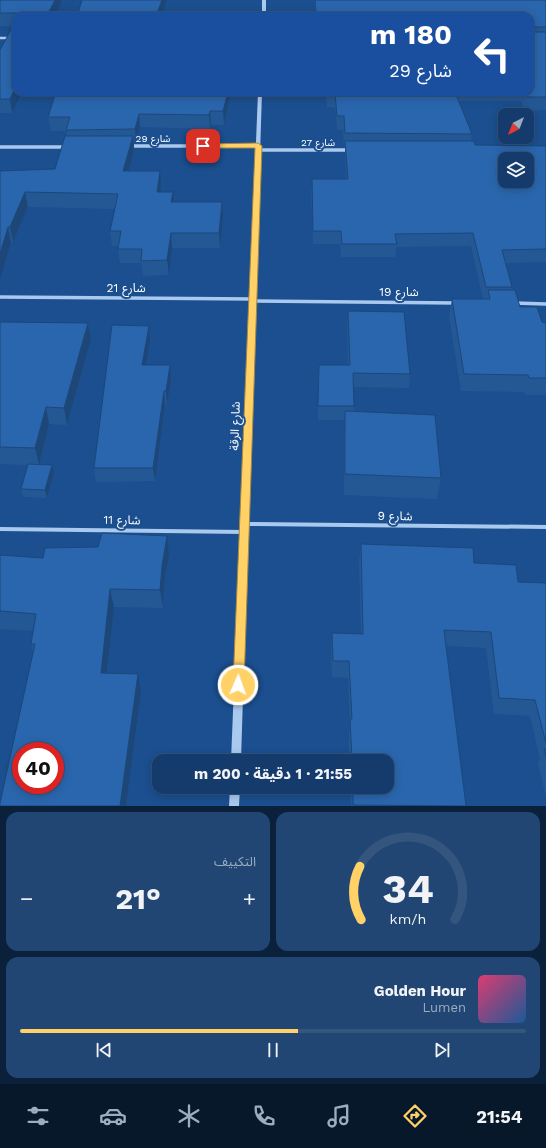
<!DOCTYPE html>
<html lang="ar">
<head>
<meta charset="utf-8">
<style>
  body { margin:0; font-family:"Work Sans","Noto Sans Arabic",sans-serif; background:#214673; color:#f1f3f6; direction:rtl; height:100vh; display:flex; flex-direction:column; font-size:15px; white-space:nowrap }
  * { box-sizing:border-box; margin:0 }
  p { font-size:13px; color:#9dadc1 }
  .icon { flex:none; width:22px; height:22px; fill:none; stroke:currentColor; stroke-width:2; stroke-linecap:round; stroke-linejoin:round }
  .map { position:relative; height:806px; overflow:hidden; direction:ltr }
  .details { display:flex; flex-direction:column; gap:6px; padding:6px; background:#0b203b; flex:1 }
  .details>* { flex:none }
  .banner { position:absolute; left:12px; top:12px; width:522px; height:84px; border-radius:12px; box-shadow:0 2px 10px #0003,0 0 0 1px #33557e; direction:rtl; background:#1a4fa0; color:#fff; overflow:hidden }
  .needle { width:26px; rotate:222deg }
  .controls { position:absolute; left:498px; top:108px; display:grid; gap:8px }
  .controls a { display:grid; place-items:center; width:36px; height:36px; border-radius:8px; background:#143b6b; box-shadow:0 2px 10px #0003,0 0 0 1px #33557e; font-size:20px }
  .speed { position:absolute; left:12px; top:742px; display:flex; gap:8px; font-size:20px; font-weight:700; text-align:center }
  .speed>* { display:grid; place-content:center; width:52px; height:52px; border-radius:50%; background:#143b6b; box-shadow:0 2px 10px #0003,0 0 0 1px #33557e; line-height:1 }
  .speed .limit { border:6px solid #d22; background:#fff; color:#111 }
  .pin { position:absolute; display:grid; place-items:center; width:34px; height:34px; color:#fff; margin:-17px; border-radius:8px; box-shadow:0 2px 6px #0006 }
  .me { position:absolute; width:44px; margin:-22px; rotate:2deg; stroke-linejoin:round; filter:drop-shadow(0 0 3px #0008) }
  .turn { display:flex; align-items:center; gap:14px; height:84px; padding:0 16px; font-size:18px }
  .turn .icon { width:52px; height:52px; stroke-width:2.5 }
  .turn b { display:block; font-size:28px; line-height:34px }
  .big { font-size:30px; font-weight:700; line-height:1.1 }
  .details .tile { flex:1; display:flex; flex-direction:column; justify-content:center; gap:6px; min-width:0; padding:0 14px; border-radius:12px; background:#214673 }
  .details .dial { align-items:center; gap:0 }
  .dial svg { height:104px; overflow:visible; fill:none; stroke:#33557e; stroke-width:7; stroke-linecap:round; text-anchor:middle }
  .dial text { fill:#f1f3f6; stroke:none }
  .song { display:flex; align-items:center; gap:12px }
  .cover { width:48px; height:48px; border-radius:6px; background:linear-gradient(135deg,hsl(340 70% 55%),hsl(210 70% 35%)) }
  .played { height:4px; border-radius:2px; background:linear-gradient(90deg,#ffd166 55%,#33557e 55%) }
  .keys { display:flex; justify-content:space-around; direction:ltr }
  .heat { display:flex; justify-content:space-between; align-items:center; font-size:22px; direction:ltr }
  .details .tiles { flex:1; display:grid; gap:6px; grid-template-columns:1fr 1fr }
  .tile:last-child { grid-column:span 2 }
  .trip { position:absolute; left:152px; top:754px; width:242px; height:40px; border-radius:12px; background:#143b6b; box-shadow:0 2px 10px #0003,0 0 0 1px #33557e; font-weight:700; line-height:40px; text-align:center; direction:rtl }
  .tabs { display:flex; height:64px; justify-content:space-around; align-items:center; background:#08182b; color:#9dadc1 }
  .tabs .icon { width:28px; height:28px }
  .tabs .on { color:#ffd166 }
  .tabs b { font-size:18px; color:#f1f3f6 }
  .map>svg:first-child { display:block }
</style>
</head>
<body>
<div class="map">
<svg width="546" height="806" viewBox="0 0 546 806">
  <rect width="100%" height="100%" fill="#1b4f8f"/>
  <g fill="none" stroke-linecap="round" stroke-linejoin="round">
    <polyline stroke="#a9c9ee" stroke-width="2.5" points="0,38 16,38"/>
    <g stroke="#a9c9ee" stroke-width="3.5">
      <polyline points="129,146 258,146"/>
      <polyline points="0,147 66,147"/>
      <polyline points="258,150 350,150"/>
      <polyline points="0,297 253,299"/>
      <polyline points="252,301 456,303"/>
      <polyline points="514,303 546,304"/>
    </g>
    <g stroke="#a9c9ee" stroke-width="4">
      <polyline points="244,524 546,527"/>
      <polyline points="0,529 244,532"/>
    </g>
    <g fill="#a9c9ee" fill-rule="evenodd">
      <rect x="262" y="0" width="4" height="16"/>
      <polygon points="258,92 262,92 241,761 231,761"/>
      <polygon points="230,787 240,787 239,806 229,806"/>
    </g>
  </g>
  <g fill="#245895">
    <polygon points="0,0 55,16 16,16 16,92 22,92 12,113 0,113 0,50 15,27 15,26 0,26"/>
    <polygon points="314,0 546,0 546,110 525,111 521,101 459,101 472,134 471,141 475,145 546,146 546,262 506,263 512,287 512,290 520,307 542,322 546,323 546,395 525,395 524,392 461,391 449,316 452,299 483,299 471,246 396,247 395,257 341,257 340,244 313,244 311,192 312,179 346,179 345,154 345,147 344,147 343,130 337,130 335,107 327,107 326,92 530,92 530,16 315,16"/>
    <polygon points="56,92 230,92 230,97 224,125 211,125 210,129 140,127 136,143 134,143 134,150 128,171 161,185 160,192 173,192 173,202 222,202 223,216 220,248 172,248 169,275 143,276 141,263 120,263 118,249 119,246 112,246 110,231 115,209 28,207 13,242 11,242 0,280 0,171 55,169 67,136 67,131 51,131 48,117"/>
    <polygon points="348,311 410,374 409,388 353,387 354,412 441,478 437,499 344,495 344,433 345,420 318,420 318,378 319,365 348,365 347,325"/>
    <polygon points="0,322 88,323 91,339 67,425 49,424 39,465 52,465 54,473 47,498 23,497 21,489 28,465 0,464"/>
    <polygon points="150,340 146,365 170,365 171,379 167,405 165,405 155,481 96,482 94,468"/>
    <polygon points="361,544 474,563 518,582 546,583 546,797 538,764 540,759 530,716 494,714 486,648 446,646 466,806 351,806 350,787 387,787 387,761 349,761 349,735 350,721 348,678 332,677 331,650 332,633 361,634 359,561"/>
    <polygon points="0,555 43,558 169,555 164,584 163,608 114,607 107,674 141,692 126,806 0,806 33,652 31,644 33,631 0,629"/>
  </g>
  <g fill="#1d4779">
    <polygon points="55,0 62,0 55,16 47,16"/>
    <polygon points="162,0 167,0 161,16 156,16"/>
    <polygon points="16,86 16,92 22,92 12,113 10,99"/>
    <polygon points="228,92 230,92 230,97 224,125 223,111"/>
    <polygon points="210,111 211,125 210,129 209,115"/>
    <polygon points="139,114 140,127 136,143 135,129"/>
    <polygon points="133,136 134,150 125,185 123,171"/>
    <polygon points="160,171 161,185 159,207 157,192"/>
    <polygon points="25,192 28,207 13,242 10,227"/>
    <polygon points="173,192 174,207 171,202"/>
    <polygon points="222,202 223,216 220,248 219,233"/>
    <polygon points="8,227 11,242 0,280 0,254"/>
    <polygon points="171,233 172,248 169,275 167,260"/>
    <polygon points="88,323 91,339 67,425 64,408"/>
    <polygon points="149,326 150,340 144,378 142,365"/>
    <polygon points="170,365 171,379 167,405 166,391"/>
    <polygon points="164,391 165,405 155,481 153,468"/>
    <polygon points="46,407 49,424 39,465 35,448"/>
    <polygon points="52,465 54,473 47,498 45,490"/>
    <polygon points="167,536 169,555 164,584 163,608 160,590 162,566"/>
    <polygon points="110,589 114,607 105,691 101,673"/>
    <polygon points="138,674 141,692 126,806 120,806"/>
  </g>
  <g fill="#2a66ad" stroke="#1d4779" fill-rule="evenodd">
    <polygon points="0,0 55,0 47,16 18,16 19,13 0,13"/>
    <polygon points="82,0 162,0 156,16 77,16"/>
    <polygon points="315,0 546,0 546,27 532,27 530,29 530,16 316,16"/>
    <polygon points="16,19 16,26 14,23"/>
    <polygon points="16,26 16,86 10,99 0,99 0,50 12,28"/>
    <polygon points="530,30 532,32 546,32 546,97 528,97 526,92 530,92"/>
    <polygon points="56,92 228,92 223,111 210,111 209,115 139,114 135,129 66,130 70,117 48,117"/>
    <polygon points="328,92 455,92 472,134 345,133 344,116 337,116 335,93 328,93"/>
    <polygon points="65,136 133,136 123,171 160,171 157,192 173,192 171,202 222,202 219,233 171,233 167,260 141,261 142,249 118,249 121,231 110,231 118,194 25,192 10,227 8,227 0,254 0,171 55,169"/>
    <path d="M 345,141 L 474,141 L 475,145 L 546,146 L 546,249 L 502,250 L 512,287 L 486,287 L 473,233 L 395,234 L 397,244 L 342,244 L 341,231 L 313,231 L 312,179 L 348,179 ZM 505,159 L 527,159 L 527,181 L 505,181 Z"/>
    <polygon points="488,290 515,290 520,307 537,307 542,322 546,323 546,378 529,378 528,375 464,374 452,299 490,299"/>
    <polygon points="348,311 404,312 410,374 353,373 354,406 318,406 319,365 350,365"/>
    <polygon points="0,322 88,323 64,408 46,407 35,448 0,447"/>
    <polygon points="112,325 149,326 142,365 170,365 166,391 164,391 153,468 94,468"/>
    <polygon points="345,411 435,415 441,478 345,474"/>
    <polygon points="28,464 52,465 45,490 21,489"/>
    <path d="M 102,533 L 167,536 L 162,566 L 160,590 L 110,589 L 101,673 L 138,674 L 120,806 L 0,806 L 0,803 L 35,644 L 31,644 L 36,614 L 0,611 L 0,555 L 43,558 L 45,548 L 98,547 ZM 21,751 L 55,751 L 55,785 L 21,785 Z"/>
    <polygon points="361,544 473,548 474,563 516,565 518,582 546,583 546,743 535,700 499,698 491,632 444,630 466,806 353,805 353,787 387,787 387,761 352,761 350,719 352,719 349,661 333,661 332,633 363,634"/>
    <polygon points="544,749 546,749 546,756"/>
  </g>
  <polygon fill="#ffd166" stroke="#a68842" points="258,143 262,146 244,685 243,688 238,690 234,688 233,685 255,148 203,148 199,146 203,144"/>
  <g text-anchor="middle" stroke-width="4" stroke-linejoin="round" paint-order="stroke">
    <g font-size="10" fill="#fff" stroke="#1b4f8f">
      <text x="153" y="142">شارع 29</text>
      <text x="318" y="146">شارع 27</text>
    </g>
    <g font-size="12" fill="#fff" stroke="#1b4f8f">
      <text x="126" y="292">شارع 21</text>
      <text x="399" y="296">شارع 19</text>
      <text transform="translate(235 426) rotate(-88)" y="4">شارع الرقة</text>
      <text transform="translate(395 516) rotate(1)" y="4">شارع 9</text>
      <text transform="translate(122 520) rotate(1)" y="4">شارع 11</text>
    </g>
  </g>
</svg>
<div class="controls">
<a><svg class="needle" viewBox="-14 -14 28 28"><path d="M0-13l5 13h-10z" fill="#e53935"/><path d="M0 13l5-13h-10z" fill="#9dadc1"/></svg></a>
<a><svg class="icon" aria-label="layers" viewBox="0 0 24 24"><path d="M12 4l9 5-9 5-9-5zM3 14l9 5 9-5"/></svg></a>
</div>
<div class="speed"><div class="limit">40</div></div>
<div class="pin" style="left:203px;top:146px;background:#d93025"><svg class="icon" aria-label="arrive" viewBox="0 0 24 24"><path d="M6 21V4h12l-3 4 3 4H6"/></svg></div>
<svg class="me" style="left:238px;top:685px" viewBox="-20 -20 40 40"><circle r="17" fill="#ffd166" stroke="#fff" stroke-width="3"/><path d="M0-11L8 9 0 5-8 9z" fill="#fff"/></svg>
<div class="trip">21:55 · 1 دقيقة · 200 m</div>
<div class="banner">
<div class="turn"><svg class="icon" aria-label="left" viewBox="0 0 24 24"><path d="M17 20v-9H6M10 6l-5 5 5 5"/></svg><div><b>180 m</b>شارع 29</div></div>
</div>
</div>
<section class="details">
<div class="tiles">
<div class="tile dial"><svg viewBox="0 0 100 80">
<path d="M14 69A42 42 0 1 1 86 69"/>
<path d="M14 69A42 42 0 0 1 13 28" stroke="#ffd166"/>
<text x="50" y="56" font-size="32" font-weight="700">34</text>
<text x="50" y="72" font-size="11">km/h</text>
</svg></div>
<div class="tile"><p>التكييف</p>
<div class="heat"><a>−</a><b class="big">21°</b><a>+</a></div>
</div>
<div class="tile">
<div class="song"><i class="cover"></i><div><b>Golden Hour</b><p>Lumen</p></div></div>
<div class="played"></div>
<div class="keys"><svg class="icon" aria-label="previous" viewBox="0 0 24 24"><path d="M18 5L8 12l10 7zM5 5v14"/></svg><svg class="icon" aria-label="pause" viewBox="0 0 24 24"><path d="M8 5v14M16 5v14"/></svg><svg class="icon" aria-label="next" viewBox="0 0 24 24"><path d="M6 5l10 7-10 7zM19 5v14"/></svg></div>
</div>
</div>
</section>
<nav class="tabs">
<b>21:54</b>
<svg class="icon on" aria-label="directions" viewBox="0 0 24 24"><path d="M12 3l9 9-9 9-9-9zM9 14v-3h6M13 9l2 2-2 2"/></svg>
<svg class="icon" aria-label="music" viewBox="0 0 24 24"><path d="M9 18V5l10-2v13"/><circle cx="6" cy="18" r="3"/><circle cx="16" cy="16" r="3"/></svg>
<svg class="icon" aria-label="phone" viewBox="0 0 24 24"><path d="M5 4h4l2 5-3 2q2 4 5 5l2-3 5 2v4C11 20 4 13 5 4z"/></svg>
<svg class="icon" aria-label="climate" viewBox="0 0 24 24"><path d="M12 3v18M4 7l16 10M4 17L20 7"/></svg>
<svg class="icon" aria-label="car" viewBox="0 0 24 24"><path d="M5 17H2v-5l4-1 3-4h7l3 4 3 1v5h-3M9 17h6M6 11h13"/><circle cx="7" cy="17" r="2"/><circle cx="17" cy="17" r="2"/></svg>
<svg class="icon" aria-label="filters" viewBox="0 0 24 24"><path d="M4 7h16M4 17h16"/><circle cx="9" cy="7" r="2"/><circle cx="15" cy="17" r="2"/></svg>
</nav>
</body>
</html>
